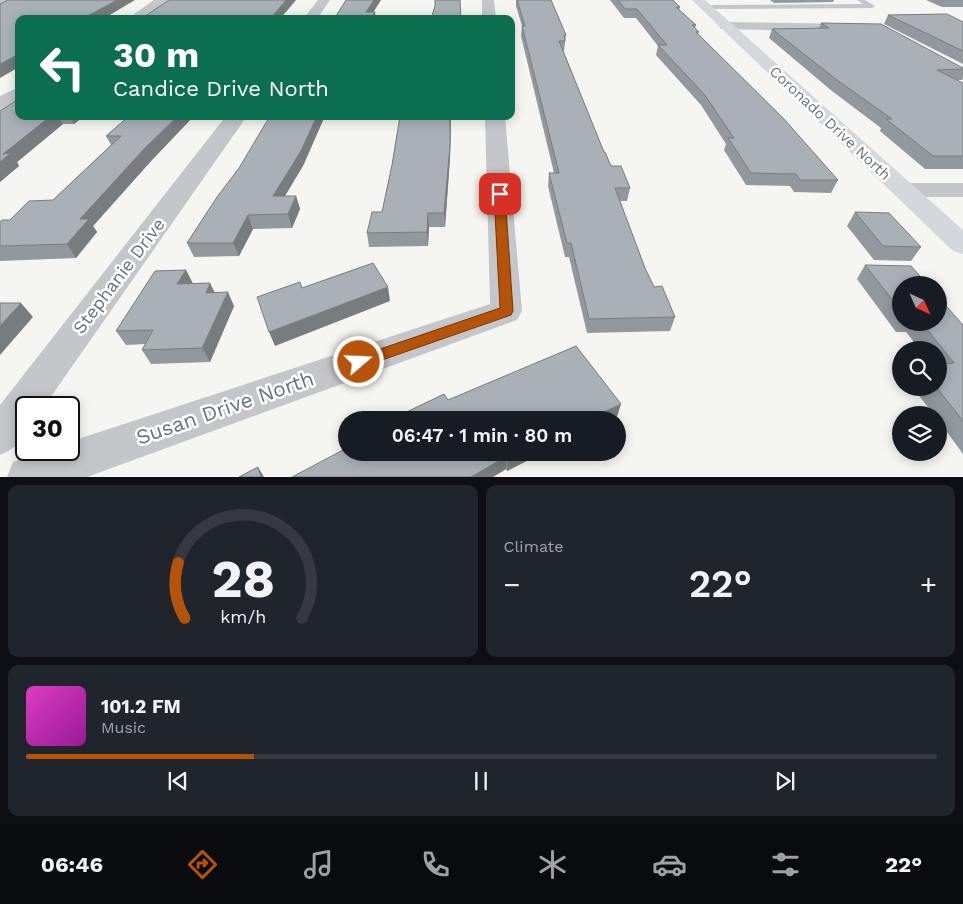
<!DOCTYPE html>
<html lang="en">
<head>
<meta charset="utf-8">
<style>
  body { margin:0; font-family:"Work Sans",sans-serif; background:#20242c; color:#f1f3f6; height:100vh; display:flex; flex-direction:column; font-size:19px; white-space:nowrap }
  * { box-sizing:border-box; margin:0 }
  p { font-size:16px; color:#9ea1a6 }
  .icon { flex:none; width:28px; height:28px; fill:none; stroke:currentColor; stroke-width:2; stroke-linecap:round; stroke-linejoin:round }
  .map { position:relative; height:477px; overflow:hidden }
  .sheet { display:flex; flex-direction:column; gap:8px; padding:8px; background:#0d0f14; flex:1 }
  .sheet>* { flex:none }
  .banner { position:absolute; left:15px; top:15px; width:500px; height:105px; border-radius:10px; box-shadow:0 2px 12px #0003; background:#0b6e4f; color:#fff; overflow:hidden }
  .needle { width:32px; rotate:135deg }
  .tools { position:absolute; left:892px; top:276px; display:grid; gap:10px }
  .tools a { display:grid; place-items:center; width:55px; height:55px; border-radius:50%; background:#171b24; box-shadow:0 2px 12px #0003; font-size:25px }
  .speed { position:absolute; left:15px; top:396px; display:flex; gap:10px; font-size:25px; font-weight:700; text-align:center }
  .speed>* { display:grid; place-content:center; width:65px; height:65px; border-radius:50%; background:#171b24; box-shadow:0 2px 12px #0003; line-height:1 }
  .speed .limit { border:2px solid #111; border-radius:8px; background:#fff; color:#111 }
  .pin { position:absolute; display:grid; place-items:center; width:42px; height:42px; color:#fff; margin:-21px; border-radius:10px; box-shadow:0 2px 8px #0006 }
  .me { position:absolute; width:55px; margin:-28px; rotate:71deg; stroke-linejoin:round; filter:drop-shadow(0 0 4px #0008) }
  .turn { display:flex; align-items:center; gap:18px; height:105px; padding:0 15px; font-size:22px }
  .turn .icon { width:65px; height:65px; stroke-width:2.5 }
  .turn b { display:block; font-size:35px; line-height:42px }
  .big { font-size:38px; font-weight:600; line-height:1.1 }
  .sheet .widget { flex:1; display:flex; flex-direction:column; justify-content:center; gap:8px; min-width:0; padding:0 18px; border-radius:10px; background:#20242c }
  .sheet .dial { align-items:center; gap:0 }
  .dial svg { height:130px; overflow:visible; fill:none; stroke:#363941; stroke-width:7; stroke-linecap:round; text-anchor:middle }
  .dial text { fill:#f1f3f6; stroke:none }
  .song { display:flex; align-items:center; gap:15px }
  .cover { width:60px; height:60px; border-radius:8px; background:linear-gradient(135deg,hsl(310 70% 55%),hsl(300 70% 35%)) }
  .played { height:5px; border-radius:2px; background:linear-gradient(90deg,#b45309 25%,#363941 25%) }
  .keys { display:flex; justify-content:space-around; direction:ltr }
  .heat { display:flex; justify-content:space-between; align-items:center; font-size:28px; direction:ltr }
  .sheet .tiles { flex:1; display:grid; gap:8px; grid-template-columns:1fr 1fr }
  .widget:last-child { grid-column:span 2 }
  .trip { position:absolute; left:338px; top:411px; width:288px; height:50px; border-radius:25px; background:#171b24; box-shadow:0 2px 12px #0003; font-weight:600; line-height:50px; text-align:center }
  .dock { display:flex; height:80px; justify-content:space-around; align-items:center; background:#090b0e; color:#9ea1a6 }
  .dock .icon { width:35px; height:35px }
  .dock .active { color:#b45309 }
  .dock b { font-size:22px; color:#f1f3f6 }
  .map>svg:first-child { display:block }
</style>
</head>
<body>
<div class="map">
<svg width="963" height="477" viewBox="0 0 963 477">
  <rect width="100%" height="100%" fill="#f5f5f2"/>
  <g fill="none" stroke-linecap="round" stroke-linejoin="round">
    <polygon fill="#c4c6ca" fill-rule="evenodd" points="857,0 865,0 875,6 872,8 706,9 703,7 706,5 863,4"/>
    <g fill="#c4c6ca" fill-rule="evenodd">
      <polygon points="0,0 9,0 0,6"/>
      <polygon points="154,0 169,0 144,19 127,19"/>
      <polygon points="318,0 330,0 317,19 303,19"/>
      <polygon points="482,0 494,0 496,19 482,19"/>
      <polygon points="726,22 857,24 862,25 864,28 862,31 857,32 721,29 719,26 721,23"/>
      <polygon points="19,87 19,100 7,108 0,110 0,96"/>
      <path d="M 226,116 L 247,116 L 43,408 L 26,408 C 26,433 26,444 0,455 L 0,405 Z"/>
      <path d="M 485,116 L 505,116 L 522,311 L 517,320 L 87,477 L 7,477 L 13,462 C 34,454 46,450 69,450 L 69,442 L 490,304 Z"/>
      <polygon points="904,183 963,183 963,197 904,197 895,195 892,190 895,185"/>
    </g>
    <polygon fill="#d4d8dc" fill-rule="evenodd" points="692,0 705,0 963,230 963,254 953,251"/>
  </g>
  <g fill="#92989d">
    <polygon points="516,0 551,0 566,35 564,51 563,51 604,152 611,166 630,188 627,201 620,201 645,268 654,287 675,317 670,331 587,333 569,257 565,257 548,186 549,173 554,173 521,36 522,26 516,6"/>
    <polygon points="610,0 673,0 680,7 679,10 696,25 695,28 699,32 698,34 838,180 831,193 794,192 790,186 746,185 724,150 726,144 701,105 656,55 658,46 636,18 624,18"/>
    <polygon points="770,0 834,0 833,2 774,3"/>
    <polygon points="926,0 963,0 963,7 942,7"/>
    <polygon points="888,15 963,22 963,64 884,24"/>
    <polygon points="821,23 963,68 963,78 962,80 957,80 963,83 963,169 925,169 880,131 881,128 832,91 769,38 772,29 819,28"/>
    <polygon points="0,111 19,116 84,116 74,124 63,124 17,162 19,166 0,182"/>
    <polygon points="129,116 194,116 151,161 93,226 97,232 76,258 0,261 0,222 10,220 53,200 111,145 106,136"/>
    <polygon points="400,116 451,116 450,158 445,227 429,227 428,246 369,247 367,233 382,212 392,165"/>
    <polygon points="304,164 285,196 296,196 300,209 292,228 253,229 239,256 194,257 187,243 239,168"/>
    <polygon points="855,212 921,247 911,261 874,260 847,226"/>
    <polygon points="865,265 901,285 901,322 939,322 963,325 963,454 939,421 939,415 934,415 913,388 939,388 939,350 920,350 906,332 896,332 857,279"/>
    <polygon points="186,270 193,284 215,292 234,306 210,362 151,364 142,350 145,344 126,345 116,331"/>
    <polygon points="544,452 507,471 506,469 493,477 292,477"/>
  </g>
  <g fill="#777c7f">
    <polygon points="117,0 135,0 103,19 82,19"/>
    <polygon points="286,0 296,0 280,19 270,19"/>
    <polygon points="374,0 381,0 369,19 366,12"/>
    <polygon points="375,12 376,19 371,19"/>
    <polygon points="19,54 19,67 0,78 0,64"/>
    <polygon points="51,116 58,116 63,124 17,162 19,166 0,182 0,162 3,154"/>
    <polygon points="70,116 84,116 74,124"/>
    <polygon points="178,116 194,116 151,161 93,226 97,232 76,258 67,244 80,219 145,148"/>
    <polygon points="317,116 325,116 304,164 277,209 273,196"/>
    <polygon points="450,116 451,116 450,158 445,227 444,213"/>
    <polygon points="296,196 300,209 292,228 288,214"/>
    <polygon points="428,213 429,227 428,246 427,232"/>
    <polygon points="248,215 253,229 239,256 233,243"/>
    <polygon points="186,270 193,284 177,284"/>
    <polygon points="210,283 217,297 206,293"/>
    <polygon points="388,287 390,301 275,346 269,332"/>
    <polygon points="228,292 234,306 210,362 202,348"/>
    <polygon points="21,303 33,317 0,355 0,326"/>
    <polygon points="621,404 617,417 611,420 587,420"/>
    <polygon points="519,452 544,452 507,471 508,457"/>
    <polygon points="507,456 506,469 493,477 471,477"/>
    <polygon points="258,467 264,477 261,477"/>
  </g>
  <g fill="#aab1b6" stroke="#777c7f">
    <polygon points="8,0 117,0 82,19 19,19 19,54 0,64 0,4"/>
    <polygon points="169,0 286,0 270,19 141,19"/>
    <polygon points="346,0 374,0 366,12 375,12 371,19 334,19"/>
    <polygon points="435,0 460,0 461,19 431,19 435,6"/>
    <polygon points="517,0 551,0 566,35 564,35 565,41 559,41 604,152 605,152 611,166 621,166 630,188 615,188 645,268 654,287 662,286 675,317 589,319 571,243 567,243 549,173 559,173 522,26 525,26"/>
    <polygon points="618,0 673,0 680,7 676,7 696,25 692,25 699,32 696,32 784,119 838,180 800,180 796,174 751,173 728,138 734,138 704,94 658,45 667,45 637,9 625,9"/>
    <polygon points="947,14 963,22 963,51 888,15"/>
    <polygon points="821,23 881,24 963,68 963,69 937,70 963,83 963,156 933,156 886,119 892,119 837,80 772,29 829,28"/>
    <polygon points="19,99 19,116 51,116 3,154 11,153 0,162 0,111"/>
    <polygon points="129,116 178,116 145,148 80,219 89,219 67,244 0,246 0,222 2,220 10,220 29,201 53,200 121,136 106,136"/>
    <polygon points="270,116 317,116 301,151 273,196 296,196 288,214 248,215 233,243 187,243 217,197 239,168"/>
    <polygon points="400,116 450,116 450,146 444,213 428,213 427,232 367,233 372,212 382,212 392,165"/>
    <polygon points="855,212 889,213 921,247 883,246"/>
    <polygon points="373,263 388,287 269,332 257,297 300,282 302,288"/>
    <polygon points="865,265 911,266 928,285 901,285 901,311"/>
    <polygon points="186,270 177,284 210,283 206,293 228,292 202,348 142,350 153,330 116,331 155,271"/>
    <polygon points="939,298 963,325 963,421 937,388 939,388 939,364 954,363 921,322 939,322"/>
    <polygon points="0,303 21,303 0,326"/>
    <polygon points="576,346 621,404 587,420 390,420 444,394 448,400"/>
    <polygon points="346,442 346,452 519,452 508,457 507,456 471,477 292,477 343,450 341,444"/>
    <polygon points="258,467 261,477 239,477"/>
  </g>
  <polygon fill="#b45309" stroke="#753606" points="500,191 505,194 513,311 511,315 359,368 354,366 352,362 354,358 500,308 494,194"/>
  <g text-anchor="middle" stroke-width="5" stroke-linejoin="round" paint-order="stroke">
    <g font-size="15" fill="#667382" stroke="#fff">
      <text transform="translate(830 123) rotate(43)" y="5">Coronado Drive North</text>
    </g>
    <g font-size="18" fill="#667382" stroke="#fff">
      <text transform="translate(119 276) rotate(-53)" y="6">Stephanie Drive</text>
    </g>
    <g font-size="21" fill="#667382" stroke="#fff">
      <text transform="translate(225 408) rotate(-19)" y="7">Susan Drive North</text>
    </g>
  </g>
</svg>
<div class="tools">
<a><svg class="needle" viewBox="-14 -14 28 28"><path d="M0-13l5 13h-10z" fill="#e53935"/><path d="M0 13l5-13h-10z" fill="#9ea1a6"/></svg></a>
<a><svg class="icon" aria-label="search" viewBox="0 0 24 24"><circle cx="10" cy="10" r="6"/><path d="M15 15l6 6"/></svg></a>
<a><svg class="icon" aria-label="layers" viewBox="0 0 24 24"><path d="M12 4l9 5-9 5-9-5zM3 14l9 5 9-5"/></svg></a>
</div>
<div class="speed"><div class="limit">30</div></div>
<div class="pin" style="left:500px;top:194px;background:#d93025"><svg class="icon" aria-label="arrive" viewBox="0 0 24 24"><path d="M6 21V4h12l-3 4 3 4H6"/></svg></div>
<svg class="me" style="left:359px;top:362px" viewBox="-20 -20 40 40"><circle r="17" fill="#b45309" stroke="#fff" stroke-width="3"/><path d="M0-11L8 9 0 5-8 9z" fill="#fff"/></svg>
<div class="trip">06:47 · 1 min · 80 m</div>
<div class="banner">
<div class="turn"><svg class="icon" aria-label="left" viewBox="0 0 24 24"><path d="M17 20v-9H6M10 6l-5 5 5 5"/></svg><div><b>30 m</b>Candice Drive North</div></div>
</div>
</div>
<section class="sheet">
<div class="tiles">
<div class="widget dial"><svg viewBox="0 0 100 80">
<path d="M14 69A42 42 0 1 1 86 69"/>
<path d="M14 69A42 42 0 0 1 10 35" stroke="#b45309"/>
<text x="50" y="56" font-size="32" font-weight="700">28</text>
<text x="50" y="72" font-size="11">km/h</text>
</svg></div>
<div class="widget"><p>Climate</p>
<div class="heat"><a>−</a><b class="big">22°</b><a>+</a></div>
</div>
<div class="widget">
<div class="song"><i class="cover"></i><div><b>101.2 FM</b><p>Music</p></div></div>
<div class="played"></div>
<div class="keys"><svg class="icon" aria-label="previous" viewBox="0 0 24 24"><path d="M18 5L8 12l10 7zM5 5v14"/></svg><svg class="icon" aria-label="pause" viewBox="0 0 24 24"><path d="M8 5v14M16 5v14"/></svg><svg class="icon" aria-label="next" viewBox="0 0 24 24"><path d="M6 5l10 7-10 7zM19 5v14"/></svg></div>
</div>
</div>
</section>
<nav class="dock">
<b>06:46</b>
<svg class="icon active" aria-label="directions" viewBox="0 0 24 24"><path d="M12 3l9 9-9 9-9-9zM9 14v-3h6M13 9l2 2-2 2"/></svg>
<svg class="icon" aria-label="music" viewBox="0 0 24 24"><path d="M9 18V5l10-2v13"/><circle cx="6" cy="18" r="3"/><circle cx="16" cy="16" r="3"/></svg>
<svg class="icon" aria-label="phone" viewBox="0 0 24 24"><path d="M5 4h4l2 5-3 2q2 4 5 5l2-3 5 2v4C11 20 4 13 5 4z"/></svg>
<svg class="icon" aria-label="climate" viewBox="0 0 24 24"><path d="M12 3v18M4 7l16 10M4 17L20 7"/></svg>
<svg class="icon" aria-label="car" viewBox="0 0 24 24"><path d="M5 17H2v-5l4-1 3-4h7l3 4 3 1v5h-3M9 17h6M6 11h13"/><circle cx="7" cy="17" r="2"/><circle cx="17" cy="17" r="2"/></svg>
<svg class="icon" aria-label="filters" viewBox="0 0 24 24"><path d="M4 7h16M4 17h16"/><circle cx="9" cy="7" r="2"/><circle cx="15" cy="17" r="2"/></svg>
<b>22°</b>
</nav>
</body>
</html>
